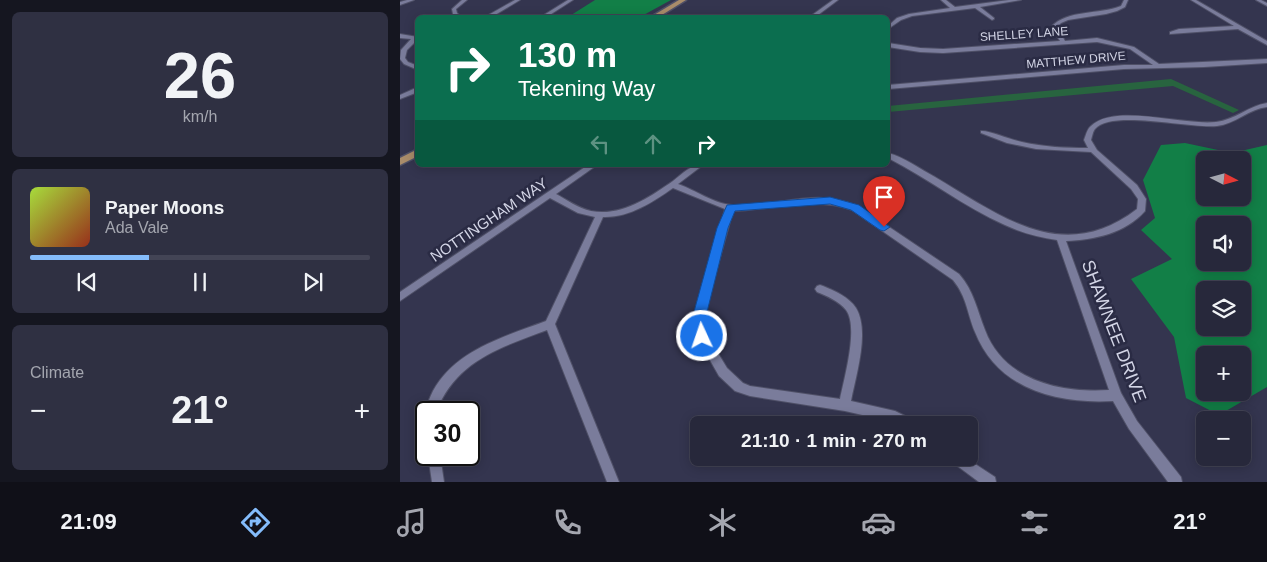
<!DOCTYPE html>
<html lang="en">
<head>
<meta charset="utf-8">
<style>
  body { margin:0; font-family:Arial,sans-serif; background:#2f3042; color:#f1f3f6; height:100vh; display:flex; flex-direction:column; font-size:19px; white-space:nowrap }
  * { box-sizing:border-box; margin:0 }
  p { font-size:16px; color:#a4a6af }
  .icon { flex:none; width:28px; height:28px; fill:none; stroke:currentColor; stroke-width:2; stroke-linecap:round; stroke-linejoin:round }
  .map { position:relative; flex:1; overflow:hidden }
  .sheet { display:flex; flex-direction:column; gap:12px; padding:12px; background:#151620; width:400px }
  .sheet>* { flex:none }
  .banner { position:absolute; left:15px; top:15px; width:475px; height:152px; border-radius:8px; box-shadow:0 2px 12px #0003,0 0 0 1px #434455; background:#0b6e4f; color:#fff; overflow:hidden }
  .needle { width:32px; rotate:96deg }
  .tools { position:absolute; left:796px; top:151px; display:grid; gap:10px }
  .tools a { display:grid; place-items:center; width:55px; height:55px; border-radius:8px; background:#27283b; box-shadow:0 2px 12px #0003,0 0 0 1px #434455; font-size:25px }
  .speed { position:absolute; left:15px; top:401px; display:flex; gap:10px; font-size:25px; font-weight:700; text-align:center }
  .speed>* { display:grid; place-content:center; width:65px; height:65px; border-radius:50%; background:#27283b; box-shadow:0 2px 12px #0003,0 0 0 1px #434455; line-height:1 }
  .speed .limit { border:2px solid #111; border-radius:8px; background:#fff; color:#111 }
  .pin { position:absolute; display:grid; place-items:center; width:42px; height:42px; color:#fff; margin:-51px -21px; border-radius:50% 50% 50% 0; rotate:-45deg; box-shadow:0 0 5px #0007 }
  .pin .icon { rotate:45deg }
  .me { position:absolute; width:55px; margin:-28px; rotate:357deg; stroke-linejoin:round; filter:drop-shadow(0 0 4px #0008) }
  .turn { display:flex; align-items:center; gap:18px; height:105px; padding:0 20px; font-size:22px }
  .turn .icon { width:65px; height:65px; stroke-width:2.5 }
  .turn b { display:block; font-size:35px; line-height:42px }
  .lanes { display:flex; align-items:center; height:48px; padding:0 20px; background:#0003; justify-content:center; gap:25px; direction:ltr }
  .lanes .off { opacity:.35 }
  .big { font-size:38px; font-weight:600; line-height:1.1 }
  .sheet .card { flex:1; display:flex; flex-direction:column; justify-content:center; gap:8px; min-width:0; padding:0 18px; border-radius:8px; background:#2f3042 }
  .sheet .dial { align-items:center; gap:0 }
  .dial b { font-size:65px; line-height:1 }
  .song { display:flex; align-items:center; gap:15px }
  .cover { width:60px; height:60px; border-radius:8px; background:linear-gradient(135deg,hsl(80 70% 55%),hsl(10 70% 35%)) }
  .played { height:5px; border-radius:2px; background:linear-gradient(90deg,#84bcfb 35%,#434455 35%) }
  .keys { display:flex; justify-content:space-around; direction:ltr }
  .heat { display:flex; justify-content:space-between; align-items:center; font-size:28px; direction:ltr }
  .trip { position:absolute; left:290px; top:416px; width:288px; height:50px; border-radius:8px; background:#27283b; box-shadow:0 2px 12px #0003,0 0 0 1px #434455; font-weight:600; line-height:50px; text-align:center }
  .tab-bar { display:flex; height:80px; justify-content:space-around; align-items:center; background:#101018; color:#a4a6af }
  .tab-bar .icon { width:35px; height:35px }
  .tab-bar .selected { color:#84bcfb }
  .tab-bar b { font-size:22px; color:#f1f3f6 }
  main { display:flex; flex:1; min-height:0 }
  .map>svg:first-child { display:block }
</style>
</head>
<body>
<main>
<section class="sheet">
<div class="card dial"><b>26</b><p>km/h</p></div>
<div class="card">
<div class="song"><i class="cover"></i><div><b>Paper Moons</b><p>Ada Vale</p></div></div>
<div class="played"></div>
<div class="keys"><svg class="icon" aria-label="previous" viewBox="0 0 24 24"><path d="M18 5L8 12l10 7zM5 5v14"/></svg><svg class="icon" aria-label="pause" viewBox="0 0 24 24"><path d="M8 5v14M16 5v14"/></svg><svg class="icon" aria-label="next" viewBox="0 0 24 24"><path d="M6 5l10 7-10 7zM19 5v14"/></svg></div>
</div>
<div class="card"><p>Climate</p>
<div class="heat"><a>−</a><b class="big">21°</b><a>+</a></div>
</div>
</section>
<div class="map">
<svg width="867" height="482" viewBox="0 0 867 482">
  <rect width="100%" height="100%" fill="#34354f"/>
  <polygon fill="#28643f" points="771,79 839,110 833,113 773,86 488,112 488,106"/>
  <g fill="#127f47" fill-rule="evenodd">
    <polygon points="195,0 271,0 240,17 168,17"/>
    <path d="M 785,143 L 818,150 L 845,150 L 867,145 L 867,387 L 819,415 L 786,398 L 774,337 L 731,279 L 772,259 L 741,230 L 755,218 L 743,180 L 761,145 ZM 805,160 L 842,160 L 842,198 L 805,198 ZM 805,225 L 842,225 L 842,262 L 805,262 ZM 805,290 L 842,290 L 842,328 L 805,328 ZM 805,355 L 842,355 L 842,392 L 805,392 Z"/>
  </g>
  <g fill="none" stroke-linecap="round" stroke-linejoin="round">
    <defs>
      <g id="minor">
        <polygon points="7,0 14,0 0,5 0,2"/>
        <polygon points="62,0 67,0 56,9 57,13 62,18 56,18 53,14 52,9"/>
        <polygon points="115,0 120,0 90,18 83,18"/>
        <polygon points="168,0 173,0 145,18 139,18"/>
        <polygon points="433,0 438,0 414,18 408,18"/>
        <polygon points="541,0 546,0 555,7 609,0 621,0 580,7 594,18 594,19 592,20 575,8 512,16 501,20 488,29 488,26 497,18 509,14 550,8"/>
        <path d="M 724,0 L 728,0 L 725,7 L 717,11 L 706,14 L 668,20 L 661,23 L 657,27 L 665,41 L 697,38 L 734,47 L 759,64 L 867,59 L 867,63 L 804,67 L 724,69 L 488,89 L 488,85 L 724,65 L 753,65 L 730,49 L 697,42 L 543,53 L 520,52 L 488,47 L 488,43 L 520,48 L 543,49 L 660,41 L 651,27 C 668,9 699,15 721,6 Z"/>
        <polygon points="791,0 796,0 867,41 867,45 838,29 770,34 770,32 779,29 834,26"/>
        <polygon points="856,0 861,0 867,3 867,6"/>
        <polygon points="0,34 18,37 18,39 7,50 5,58 8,62 18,66 18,70 4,64 0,59 1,50 11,39 0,38"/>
        <polygon points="18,87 18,92 0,99 0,95"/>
        <path d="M 867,103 L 867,107 C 849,109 835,124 817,126 C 791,129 711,109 695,129 C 693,131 692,137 691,140 L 697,150 L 737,185 L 746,199 L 745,211 C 726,233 694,240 666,241 L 721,393 L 737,421 L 781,477 L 782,482 L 768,482 L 729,429 L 713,401 C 657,404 598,390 575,332 C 567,313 567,297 553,280 L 452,210 C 413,196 373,210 333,211 L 306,308 L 305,326 L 307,335 L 327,368 L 343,383 L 350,386 L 440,399 C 444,379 459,327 446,310 C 439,301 427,296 417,292 L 415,289 L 417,286 L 420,285 L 423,286 C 435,291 449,297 456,308 C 470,331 456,375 451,401 L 495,411 L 515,421 L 517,425 L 499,425 L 493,422 L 445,411 L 350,396 L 335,391 L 319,376 L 298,339 L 295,326 L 296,308 L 325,209 L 273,188 C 253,202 229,218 203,217 L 155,324 L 219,482 L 207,482 L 147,330 C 99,348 56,361 36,412 L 26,412 L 26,416 L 24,412 C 27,405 30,397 33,391 C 55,350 106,336 146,321 L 195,217 L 178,213 L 150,198 L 0,301 L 0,292 L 188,165 L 197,165 L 156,194 C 167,200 178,208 191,211 C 221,217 250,197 273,181 C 283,173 290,165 303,165 L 278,184 C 295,190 315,204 332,205 C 363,208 393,196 424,198 C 436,199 447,202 458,206 L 559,274 C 574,291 577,310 585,330 C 604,381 661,393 709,390 L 657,240 C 639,237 622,233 605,225 C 564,207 528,178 488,158 L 488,153 C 504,157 520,169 535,177 C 601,216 663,266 737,209 L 738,199 L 731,189 L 691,152 L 636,149 L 607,143 L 581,133 L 581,131 C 589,130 611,140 622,142 C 644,147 666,148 688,148 L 684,140 C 686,135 687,129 691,126 C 715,103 784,126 816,122 C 835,120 848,106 867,103 Z"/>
        <polygon points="28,455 40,455 44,482 32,482"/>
        <polygon points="550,458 566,458 595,477 596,482 579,482 552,462"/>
      </g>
      <g id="major">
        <polygon points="279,0 286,0 257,18 249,18"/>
        <polygon points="18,149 18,156 0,165 0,158"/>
      </g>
    </defs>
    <use href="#minor" stroke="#4f5067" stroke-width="2"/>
    <use href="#major" stroke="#4f5067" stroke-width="3"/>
    <use href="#minor" fill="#7a7c9b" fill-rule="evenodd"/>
    <use href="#major" fill="#a98c6a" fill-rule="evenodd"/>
  </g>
  <path fill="#1a73e8" stroke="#114b97" d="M 430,197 L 459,205 L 490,227 L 484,231 L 480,230 L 451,210 L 430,204 L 335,211 L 328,228 L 308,308 C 306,318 311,331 307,340 L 302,342 L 297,340 L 293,317 L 295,308 L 317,228 L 327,205 Z"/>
  <g text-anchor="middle" stroke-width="5" stroke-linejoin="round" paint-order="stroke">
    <g font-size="12" fill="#d3d5e6" stroke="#2a2b44">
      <text transform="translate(624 34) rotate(-4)" y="4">SHELLEY LANE</text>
      <text transform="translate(676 60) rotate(-5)" y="4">MATTHEW DRIVE</text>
    </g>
    <g font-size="15" fill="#d3d5e6" stroke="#2a2b44">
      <text transform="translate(89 220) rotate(-34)" y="5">NOTTINGHAM WAY</text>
    </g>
    <g font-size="18" fill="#d3d5e6" stroke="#2a2b44">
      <text transform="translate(714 331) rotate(69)" y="6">SHAWNEE DRIVE</text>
    </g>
  </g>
</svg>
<div class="tools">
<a><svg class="needle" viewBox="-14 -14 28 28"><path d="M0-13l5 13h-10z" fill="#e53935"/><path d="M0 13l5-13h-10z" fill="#a4a6af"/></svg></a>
<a><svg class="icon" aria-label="sound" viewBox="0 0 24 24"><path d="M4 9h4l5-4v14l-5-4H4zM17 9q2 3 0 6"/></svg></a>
<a><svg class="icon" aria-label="layers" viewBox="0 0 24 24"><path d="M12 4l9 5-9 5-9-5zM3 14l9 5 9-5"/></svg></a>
<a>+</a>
<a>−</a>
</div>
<div class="speed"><div class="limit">30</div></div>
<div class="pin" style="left:484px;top:227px;background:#d93025"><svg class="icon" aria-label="arrive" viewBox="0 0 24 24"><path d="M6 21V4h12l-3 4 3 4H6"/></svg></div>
<svg class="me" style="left:302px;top:336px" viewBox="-20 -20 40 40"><circle r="17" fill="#1a73e8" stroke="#fff" stroke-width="3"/><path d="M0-11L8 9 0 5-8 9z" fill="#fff"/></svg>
<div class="trip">21:10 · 1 min · 270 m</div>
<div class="banner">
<div class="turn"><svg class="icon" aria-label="right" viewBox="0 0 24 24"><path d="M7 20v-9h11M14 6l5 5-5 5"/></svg><div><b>130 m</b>Tekening Way</div></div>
<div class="lanes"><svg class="icon off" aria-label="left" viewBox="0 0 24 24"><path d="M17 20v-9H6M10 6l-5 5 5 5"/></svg><svg class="icon off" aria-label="ahead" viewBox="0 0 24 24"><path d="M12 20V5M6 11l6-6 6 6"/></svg><svg class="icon" aria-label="right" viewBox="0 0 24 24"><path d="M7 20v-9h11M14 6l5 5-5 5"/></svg></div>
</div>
</div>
</main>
<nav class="tab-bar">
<b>21:09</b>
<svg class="icon selected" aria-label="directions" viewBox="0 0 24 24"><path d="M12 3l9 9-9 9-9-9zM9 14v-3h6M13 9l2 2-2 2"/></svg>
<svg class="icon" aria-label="music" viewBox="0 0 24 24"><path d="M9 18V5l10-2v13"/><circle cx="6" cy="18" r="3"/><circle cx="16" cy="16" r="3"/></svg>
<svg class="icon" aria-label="phone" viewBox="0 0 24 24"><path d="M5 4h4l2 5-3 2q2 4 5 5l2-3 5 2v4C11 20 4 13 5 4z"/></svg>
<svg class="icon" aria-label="climate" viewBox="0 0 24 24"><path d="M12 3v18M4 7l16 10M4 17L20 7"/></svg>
<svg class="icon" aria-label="car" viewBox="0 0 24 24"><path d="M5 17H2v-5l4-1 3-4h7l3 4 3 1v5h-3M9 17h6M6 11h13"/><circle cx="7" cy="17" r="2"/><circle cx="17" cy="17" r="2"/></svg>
<svg class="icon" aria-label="filters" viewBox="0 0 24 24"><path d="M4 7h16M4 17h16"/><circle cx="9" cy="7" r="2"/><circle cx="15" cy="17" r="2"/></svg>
<b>21°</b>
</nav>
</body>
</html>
